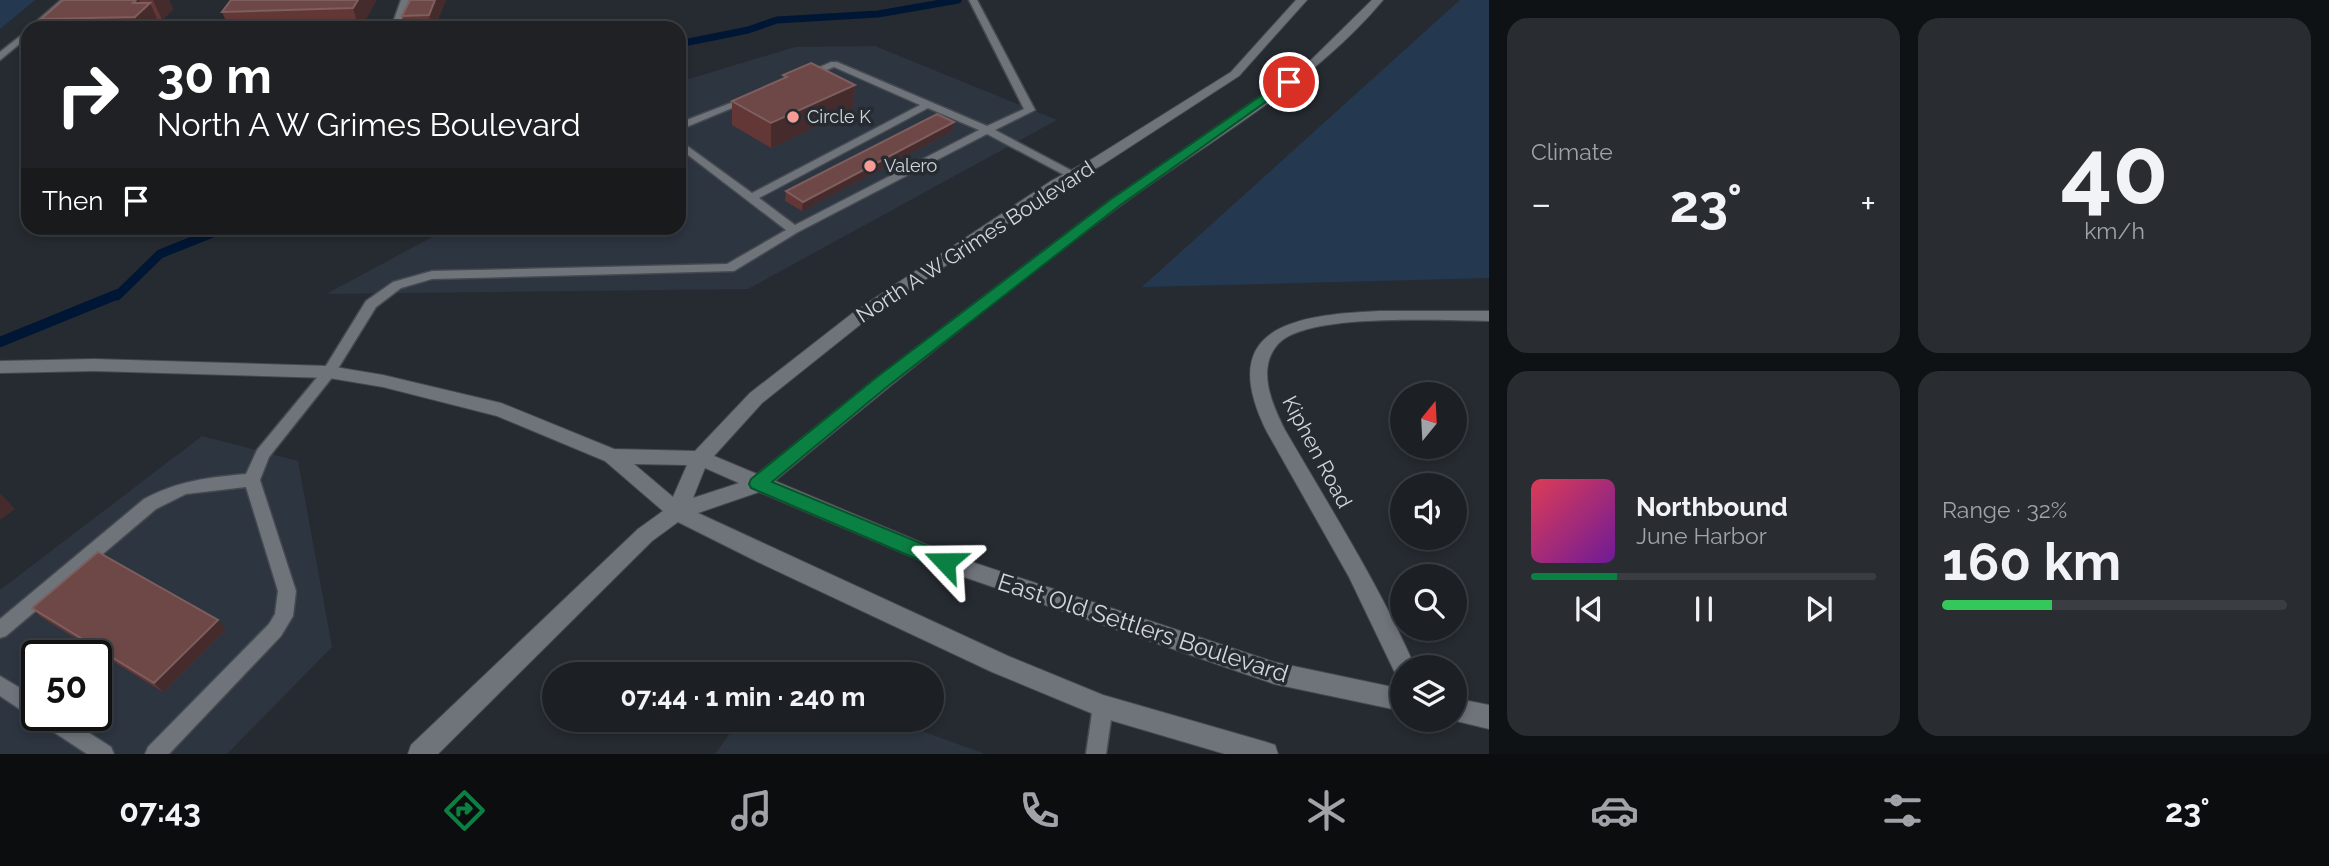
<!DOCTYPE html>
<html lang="en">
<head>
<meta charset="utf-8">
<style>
  body { margin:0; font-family:Raleway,sans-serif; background:#292d32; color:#f1f3f6; height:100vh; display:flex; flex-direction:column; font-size:26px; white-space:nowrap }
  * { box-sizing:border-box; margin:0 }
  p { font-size:23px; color:#a0a3a7 }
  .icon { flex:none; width:38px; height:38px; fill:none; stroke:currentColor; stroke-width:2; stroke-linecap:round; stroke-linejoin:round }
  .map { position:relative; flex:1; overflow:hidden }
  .details { display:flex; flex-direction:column; gap:18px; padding:18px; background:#0f1214; width:840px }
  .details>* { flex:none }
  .hud { position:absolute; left:21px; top:21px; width:665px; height:214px; border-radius:21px; box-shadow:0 4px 10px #0003,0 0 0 2px #3a3e42; background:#202124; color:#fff; overflow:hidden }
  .needle { width:46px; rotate:18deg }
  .tools { position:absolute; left:1390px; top:382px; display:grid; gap:14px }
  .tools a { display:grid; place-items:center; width:77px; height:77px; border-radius:50%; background:#1c2025; box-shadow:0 4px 10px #0003,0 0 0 2px #3a3e42; font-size:35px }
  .speed { position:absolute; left:21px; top:640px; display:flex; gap:14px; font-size:35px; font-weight:700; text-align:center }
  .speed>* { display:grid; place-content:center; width:91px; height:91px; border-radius:50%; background:#1c2025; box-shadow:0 4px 10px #0003,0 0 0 2px #3a3e42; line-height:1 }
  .speed .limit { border:4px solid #111; border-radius:10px; background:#fff; color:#111 }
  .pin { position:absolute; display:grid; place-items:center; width:60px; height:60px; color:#fff; margin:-30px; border:4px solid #fff; border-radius:50%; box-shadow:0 2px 7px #0007 }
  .me { position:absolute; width:77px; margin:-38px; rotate:293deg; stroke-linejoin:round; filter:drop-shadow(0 0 5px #0008) }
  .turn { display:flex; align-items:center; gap:24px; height:147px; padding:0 21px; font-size:32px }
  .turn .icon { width:91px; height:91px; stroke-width:2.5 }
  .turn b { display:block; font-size:49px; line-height:60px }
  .then { display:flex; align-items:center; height:66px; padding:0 21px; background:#0003; gap:14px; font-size:26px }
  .big { font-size:52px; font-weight:700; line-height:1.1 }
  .details .widget { flex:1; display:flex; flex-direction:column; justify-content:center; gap:10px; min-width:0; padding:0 24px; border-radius:21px; background:#292d32 }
  .details .dial { align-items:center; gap:0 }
  .dial b { font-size:91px; line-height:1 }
  .song { display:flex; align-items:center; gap:21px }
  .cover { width:84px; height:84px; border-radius:10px; background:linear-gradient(135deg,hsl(350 70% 55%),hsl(280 70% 35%)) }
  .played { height:7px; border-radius:4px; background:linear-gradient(90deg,#0b8043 25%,#3a3e42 25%) }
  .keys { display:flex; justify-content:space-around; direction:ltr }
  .heat { display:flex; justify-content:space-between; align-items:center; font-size:38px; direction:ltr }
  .charge { height:10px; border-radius:5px; background:linear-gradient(90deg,#34c759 32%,#3a3e42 0) }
  .details .tiles { flex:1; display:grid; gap:18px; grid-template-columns:repeat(2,1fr) }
  .trip { position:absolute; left:542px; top:662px; width:402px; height:70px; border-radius:35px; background:#1c2025; box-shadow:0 4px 10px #0003,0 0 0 2px #3a3e42; font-weight:700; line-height:70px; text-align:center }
  .tabs { display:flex; height:112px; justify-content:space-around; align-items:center; background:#0b0d0f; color:#a0a3a7 }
  .tabs .icon { width:49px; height:49px }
  .tabs .selected { color:#0b8043 }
  .tabs b { font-size:32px; color:#f1f3f6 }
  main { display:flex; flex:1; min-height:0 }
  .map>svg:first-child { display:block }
</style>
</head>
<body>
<main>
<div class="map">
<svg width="1489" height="754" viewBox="0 0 1489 754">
  <rect width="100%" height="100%" fill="#262b31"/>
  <g fill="#2c3540" fill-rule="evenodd">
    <polygon points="875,46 1057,120 748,289 326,294 449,228 679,228 679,82 795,47"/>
    <path d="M 202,436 L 298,461 L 332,647 L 227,754 L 0,754 L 0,590 ZM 37,656 L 96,656 L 96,716 L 37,716 Z"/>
    <polygon points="740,719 889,719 985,754 715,754"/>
  </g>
  <g fill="#243950">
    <polygon points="0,0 35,0 0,29"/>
    <polygon points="1460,0 1489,0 1489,278 1142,287"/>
  </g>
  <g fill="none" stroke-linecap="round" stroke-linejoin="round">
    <polyline stroke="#001635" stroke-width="7" points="679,44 748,30 777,20 878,14 958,0"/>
    <polyline stroke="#001635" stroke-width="9" points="117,296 160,254 225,228"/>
    <polyline stroke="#001635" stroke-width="10" points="0,342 118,294"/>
    <defs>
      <g id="lane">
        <polygon points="61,0 70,0 38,28 29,28"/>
        <polygon points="401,0 409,0 399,28 391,28"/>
        <path d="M 969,0 L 977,0 L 1035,110 L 995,130 L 1078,174 L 1078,178 L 1070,178 L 987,134 L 798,232 L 734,271 L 432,279 L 401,288 L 376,307 L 334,375 L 269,457 L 260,480 L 296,591 L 293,616 L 281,636 L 169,754 L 145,754 L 148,747 L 269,624 L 275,614 L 278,591 L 246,487 L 186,494 L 156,509 L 6,636 L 0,638 L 0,619 L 144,499 C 177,481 210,477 246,474 L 257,450 L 324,369 L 366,301 L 393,282 L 432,271 L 727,264 L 786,230 L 679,148 L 679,140 L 752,193 L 920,105 L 834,67 L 807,78 L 802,75 L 831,62 L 837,62 L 987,126 L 1024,109 ZM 928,108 L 979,130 L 795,225 L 759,198 Z"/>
        <polygon points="28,30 28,37 0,60 0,52"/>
        <polygon points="746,97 754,99 679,130 679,123"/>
        <polygon points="0,676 37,698 37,716 63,716 111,747 114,754 87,754 40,723 38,718 30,716 0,696"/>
        <polygon points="1103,697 1110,699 1113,706 1106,754 1086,754 1093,706 1096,699"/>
      </g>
      <path id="street" d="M 1379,311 L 1489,311 L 1489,321 C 1444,321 1308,312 1278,344 C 1256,369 1272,404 1285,430 C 1330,508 1379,584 1415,667 L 1402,667 L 1402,677 L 1396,675 L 1349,577 L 1267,432 C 1214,326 1295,315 1379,311 Z"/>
      <g id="secondary">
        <path d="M 1296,0 L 1307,0 L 1239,76 L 1102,165 L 1061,187 L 866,320 L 762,403 L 714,456 L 757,474 L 876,378 L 1110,200 L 1307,64 L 1372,0 L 1383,0 C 1311,86 1209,140 1120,206 C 1002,294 888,387 775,481 L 951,555 L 1274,662 L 1402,689 L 1402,711 L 1274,684 L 938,568 L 759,492 L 698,513 L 1008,656 L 1103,695 L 1266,742 L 1275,745 L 1278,754 L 1225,754 L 1103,718 L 992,672 L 758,562 L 678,522 L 652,541 L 438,754 L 408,754 L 411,745 L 638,529 L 663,511 L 605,461 L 497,416 L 383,387 L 329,378 L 94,371 L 0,373 L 0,361 L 94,359 L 329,366 L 383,375 L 501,403 L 614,449 L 695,451 L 750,393 L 854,312 L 1051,181 L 1092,159 L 1231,72 ZM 634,464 L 687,465 L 673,497 ZM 705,468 L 739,483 L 693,498 Z"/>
        <polygon points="1454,698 1489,705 1489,729 1448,719 1454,719"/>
      </g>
    </defs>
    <use href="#lane" stroke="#46494f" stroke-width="3"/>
    <use href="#street" stroke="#46494f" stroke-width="2"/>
    <use href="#secondary" stroke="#46494f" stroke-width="2"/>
    <use href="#lane" fill="#6f747b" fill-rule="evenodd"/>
    <use href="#street" fill="#6f747b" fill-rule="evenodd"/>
    <use href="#secondary" fill="#6f747b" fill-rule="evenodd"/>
  </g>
  <g fill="#623735">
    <polygon points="63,0 169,0 173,9 162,20 158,20 160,25 157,28 46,28 41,19"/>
    <polygon points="231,0 375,0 376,1 361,28 229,28 222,12"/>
    <polygon points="446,0 434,28 405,28 402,16"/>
    <polygon points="783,75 855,85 853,109 771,148 732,125 732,101 783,79"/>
    <polygon points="954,122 952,131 802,211 785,201 786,191"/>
    <polygon points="32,608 226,629 163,692 41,617"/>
  </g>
  <g fill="#452b2c">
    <polygon points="136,0 139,0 143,9 150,3 160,25 157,28 140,28 135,17 133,3"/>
    <polygon points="153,0 169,0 173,9 162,20"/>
    <polygon points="358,0 375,0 376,1 361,28 359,28 353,8"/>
    <polygon points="435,0 446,0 434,28 432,28 429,15"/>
    <polygon points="855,85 853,109 771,148 771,123"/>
    <polygon points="954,122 952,131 802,211 803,202"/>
    <polygon points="0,493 15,509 0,520"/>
    <polygon points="218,620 226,629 163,692 154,683"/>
  </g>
  <g fill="#6e4847" stroke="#7e5e5e" stroke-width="2">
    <polygon points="63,0 136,0 133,3 150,3 135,17 41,19"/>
    <polygon points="231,0 358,0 353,8 222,12"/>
    <polygon points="410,0 435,0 429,15 402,16"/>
    <polygon points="811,63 855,85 771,123 732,101 787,77 783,75"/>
    <polygon points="937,114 954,122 803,202 786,191"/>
    <polygon points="98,552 218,620 154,683 32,608"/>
  </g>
  <polygon fill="#0b8043" stroke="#07532c" stroke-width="2" points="1285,79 1294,82 1119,206 888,386 772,482 952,556 955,562 952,568 945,570 938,568 751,488 749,484 751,479 877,377 1110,200"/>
  <g fill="#f59c96" stroke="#262b31" stroke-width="2.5">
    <circle cx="793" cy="117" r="7"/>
    <circle cx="870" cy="166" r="7"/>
  </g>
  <g text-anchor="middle" stroke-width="7" stroke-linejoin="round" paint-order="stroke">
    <g font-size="18" fill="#d2d5d9" stroke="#262b31" text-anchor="start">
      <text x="807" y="123">Circle K</text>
      <text x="884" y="172">Valero</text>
    </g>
    <g font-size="21" fill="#d2d5d9" stroke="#262b31">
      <text transform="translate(975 242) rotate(-33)" y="7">North A W Grimes Boulevard</text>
      <text transform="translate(1317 452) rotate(62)" y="7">Kiphen Road</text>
    </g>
    <g font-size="24" fill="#d2d5d9" stroke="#262b31">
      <text transform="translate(1143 628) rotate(18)" y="8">East Old Settlers Boulevard</text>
    </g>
  </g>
</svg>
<div class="tools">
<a><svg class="needle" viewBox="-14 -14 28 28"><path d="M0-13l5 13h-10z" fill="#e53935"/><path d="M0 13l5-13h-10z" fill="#a0a3a7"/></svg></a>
<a><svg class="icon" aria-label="sound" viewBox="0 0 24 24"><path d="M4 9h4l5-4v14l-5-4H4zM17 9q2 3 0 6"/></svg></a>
<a><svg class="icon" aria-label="search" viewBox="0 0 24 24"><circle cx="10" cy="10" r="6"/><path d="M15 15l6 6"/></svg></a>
<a><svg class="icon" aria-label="layers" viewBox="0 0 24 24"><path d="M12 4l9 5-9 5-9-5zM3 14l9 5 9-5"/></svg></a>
</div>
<div class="speed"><div class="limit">50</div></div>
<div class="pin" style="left:1289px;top:82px;background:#d93025"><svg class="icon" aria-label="arrive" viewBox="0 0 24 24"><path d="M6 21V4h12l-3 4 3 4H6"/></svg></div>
<svg class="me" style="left:945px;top:562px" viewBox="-20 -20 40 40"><path d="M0-17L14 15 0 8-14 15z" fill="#0b8043" stroke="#fff" stroke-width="4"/></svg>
<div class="trip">07:44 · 1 min · 240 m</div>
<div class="hud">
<div class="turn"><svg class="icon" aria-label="right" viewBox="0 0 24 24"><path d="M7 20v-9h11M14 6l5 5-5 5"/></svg><div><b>30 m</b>North A W Grimes Boulevard</div></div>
<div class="then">Then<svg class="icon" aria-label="arrive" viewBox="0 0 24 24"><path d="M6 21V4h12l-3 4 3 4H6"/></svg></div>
</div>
</div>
<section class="details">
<div class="tiles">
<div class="widget"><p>Climate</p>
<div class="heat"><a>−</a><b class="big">23°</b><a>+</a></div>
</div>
<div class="widget dial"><b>40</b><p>km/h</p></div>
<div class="widget">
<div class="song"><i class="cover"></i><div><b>Northbound</b><p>June Harbor</p></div></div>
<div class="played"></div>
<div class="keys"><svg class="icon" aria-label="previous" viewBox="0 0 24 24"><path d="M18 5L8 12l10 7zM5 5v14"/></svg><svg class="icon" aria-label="pause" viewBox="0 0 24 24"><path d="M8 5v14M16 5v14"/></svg><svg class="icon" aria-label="next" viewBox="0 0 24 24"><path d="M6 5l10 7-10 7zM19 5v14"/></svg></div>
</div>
<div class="widget"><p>Range · 32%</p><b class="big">160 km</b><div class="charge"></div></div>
</div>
</section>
</main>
<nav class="tabs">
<b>07:43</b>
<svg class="icon selected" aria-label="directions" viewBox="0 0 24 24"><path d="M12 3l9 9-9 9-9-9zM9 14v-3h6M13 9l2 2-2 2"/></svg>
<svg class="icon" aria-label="music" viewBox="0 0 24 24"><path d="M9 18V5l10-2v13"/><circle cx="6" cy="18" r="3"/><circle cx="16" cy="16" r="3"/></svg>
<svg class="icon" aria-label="phone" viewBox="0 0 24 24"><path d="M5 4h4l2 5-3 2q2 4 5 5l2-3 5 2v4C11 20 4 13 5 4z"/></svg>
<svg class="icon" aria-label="climate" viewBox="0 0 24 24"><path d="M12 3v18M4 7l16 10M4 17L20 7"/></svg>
<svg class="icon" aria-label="car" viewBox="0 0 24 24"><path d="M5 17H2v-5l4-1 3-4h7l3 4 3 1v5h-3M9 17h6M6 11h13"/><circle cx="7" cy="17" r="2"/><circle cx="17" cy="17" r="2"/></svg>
<svg class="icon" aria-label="filters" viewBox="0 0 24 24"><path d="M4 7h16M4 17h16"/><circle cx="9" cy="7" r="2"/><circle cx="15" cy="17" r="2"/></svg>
<b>23°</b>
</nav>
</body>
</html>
